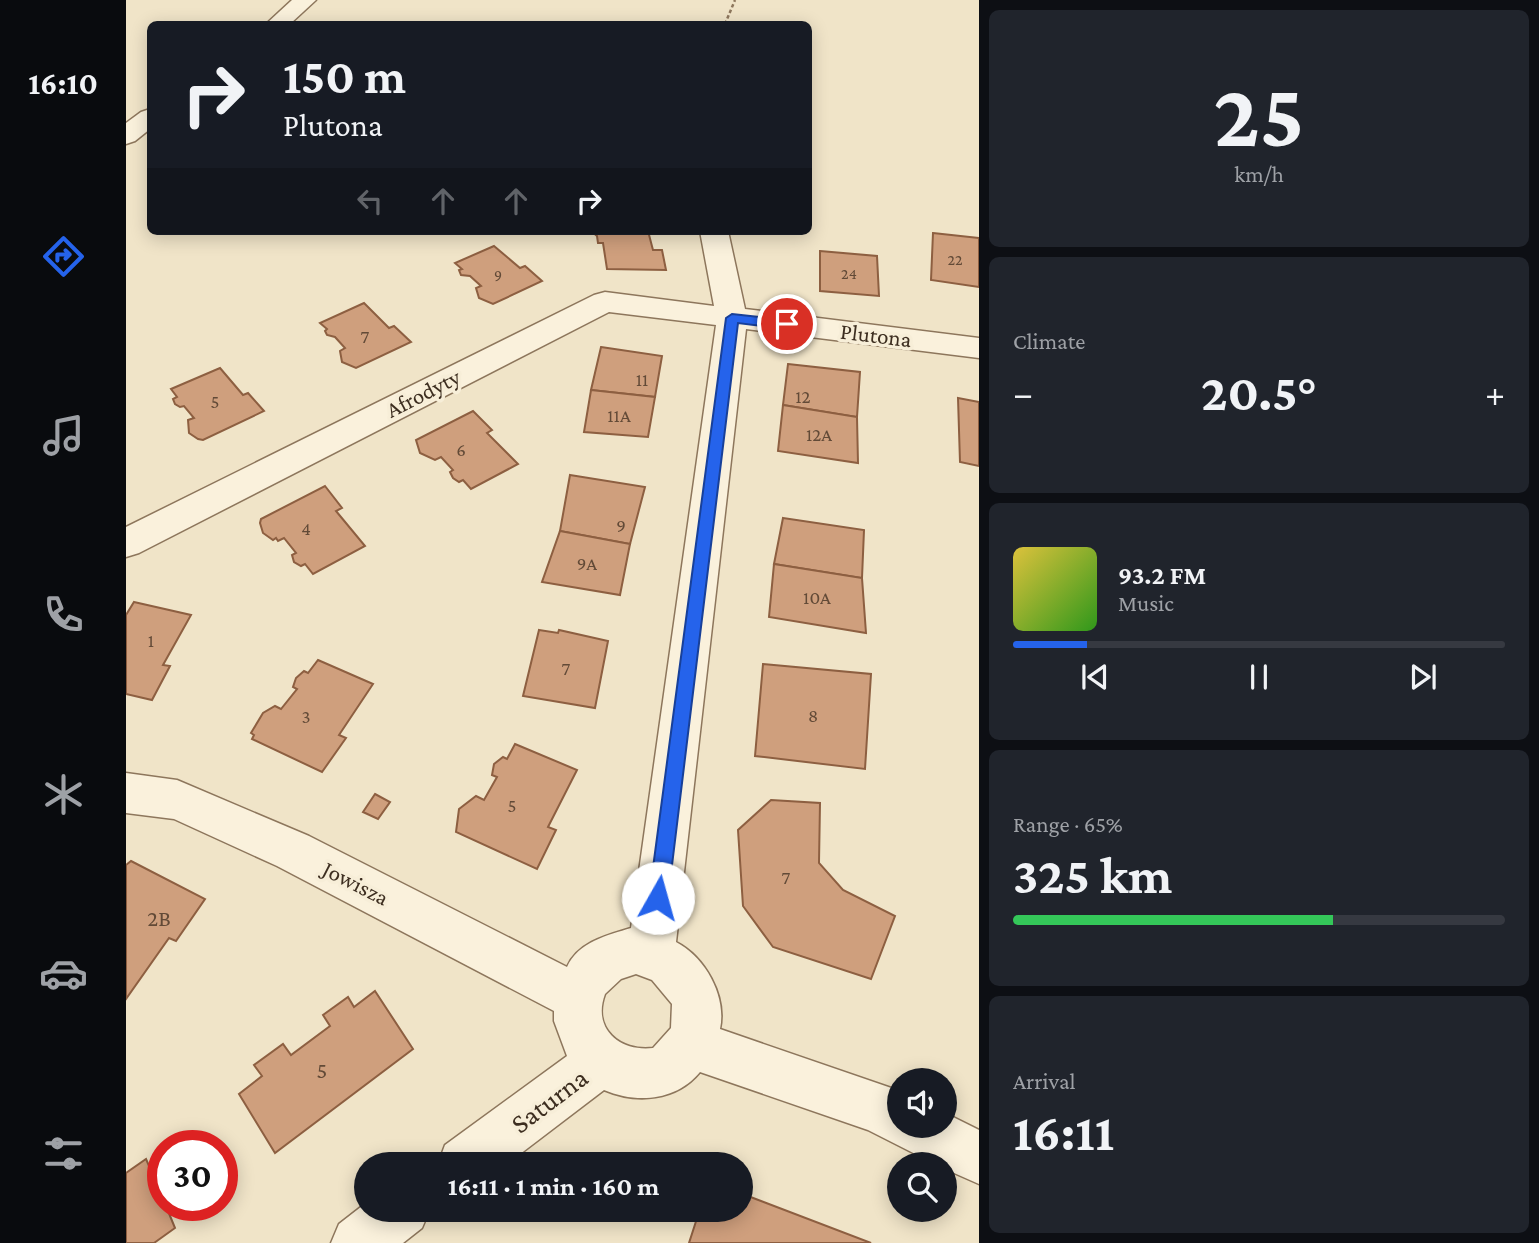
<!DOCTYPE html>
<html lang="en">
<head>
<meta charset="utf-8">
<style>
  body { margin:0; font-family:"Crimson Pro",serif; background:#20242c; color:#f1f3f6; height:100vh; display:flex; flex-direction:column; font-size:26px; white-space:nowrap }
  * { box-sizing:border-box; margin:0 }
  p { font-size:23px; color:#9ea1a6 }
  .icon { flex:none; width:38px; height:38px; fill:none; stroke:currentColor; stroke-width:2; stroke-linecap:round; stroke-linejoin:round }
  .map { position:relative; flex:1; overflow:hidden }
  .details { display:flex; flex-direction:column; gap:10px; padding:10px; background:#0d0f14; width:560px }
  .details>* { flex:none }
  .hud { position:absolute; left:21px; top:21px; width:665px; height:214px; border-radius:10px; box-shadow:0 4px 18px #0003; background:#171b24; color:#f1f3f6; overflow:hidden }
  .buttons { position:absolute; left:761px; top:1068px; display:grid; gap:14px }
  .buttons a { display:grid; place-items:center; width:70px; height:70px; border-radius:50%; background:#171b24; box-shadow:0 4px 18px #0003; font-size:35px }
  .speed { position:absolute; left:21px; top:1130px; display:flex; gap:14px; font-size:35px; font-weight:700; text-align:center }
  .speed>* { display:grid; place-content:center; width:91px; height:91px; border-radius:50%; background:#171b24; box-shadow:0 4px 18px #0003; line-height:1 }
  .speed .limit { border:10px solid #d22; background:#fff; color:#111 }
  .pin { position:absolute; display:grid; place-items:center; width:60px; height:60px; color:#fff; margin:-30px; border:4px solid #fff; border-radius:50%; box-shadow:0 2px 7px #0007 }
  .me { position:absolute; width:77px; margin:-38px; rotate:7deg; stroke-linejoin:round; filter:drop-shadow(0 0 5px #0008) }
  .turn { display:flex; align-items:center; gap:24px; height:147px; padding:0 21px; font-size:32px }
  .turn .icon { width:91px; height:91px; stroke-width:2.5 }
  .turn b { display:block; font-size:49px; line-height:60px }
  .lanes { display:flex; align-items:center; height:66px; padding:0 21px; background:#0003; justify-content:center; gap:35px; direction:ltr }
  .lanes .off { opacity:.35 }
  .big { font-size:52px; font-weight:700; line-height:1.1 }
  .details .card { flex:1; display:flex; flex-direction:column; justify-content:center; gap:10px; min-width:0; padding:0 24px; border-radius:10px; background:#20242c }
  .details .dial { align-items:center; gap:0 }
  .dial b { font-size:91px; line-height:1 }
  .song { display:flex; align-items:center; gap:21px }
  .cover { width:84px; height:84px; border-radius:10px; background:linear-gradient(135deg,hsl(50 70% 55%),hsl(110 70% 35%)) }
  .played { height:7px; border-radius:4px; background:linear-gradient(90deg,#2563eb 15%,#363941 15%) }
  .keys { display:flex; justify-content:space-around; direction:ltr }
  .heat { display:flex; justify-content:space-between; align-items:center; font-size:38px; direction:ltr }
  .charge { height:10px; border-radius:5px; background:linear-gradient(90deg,#34c759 65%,#363941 0) }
  .trip { position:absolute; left:228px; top:1152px; width:399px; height:70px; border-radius:35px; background:#171b24; box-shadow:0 4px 18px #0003; font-weight:700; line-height:70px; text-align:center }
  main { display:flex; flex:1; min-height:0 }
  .dock { display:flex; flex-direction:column; width:126px; justify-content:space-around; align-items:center; background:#090b0e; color:#9ea1a6 }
  .dock .icon { width:49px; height:49px }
  .dock .on { color:#2563eb }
  .dock b { font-size:32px; color:#f1f3f6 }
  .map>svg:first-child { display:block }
</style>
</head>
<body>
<main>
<nav class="dock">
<b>16:10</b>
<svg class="icon on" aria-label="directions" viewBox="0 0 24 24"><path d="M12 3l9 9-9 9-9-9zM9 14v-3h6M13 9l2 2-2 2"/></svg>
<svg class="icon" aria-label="music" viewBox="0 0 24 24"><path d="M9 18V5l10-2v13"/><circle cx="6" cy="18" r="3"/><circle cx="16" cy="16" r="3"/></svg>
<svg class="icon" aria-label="phone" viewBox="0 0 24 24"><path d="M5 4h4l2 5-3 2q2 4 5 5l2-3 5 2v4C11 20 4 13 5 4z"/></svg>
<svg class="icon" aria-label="climate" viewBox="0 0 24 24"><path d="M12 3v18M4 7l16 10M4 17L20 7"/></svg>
<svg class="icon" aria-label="car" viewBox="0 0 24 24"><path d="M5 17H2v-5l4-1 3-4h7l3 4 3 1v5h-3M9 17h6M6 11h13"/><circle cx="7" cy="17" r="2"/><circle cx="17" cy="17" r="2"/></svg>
<svg class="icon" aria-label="filters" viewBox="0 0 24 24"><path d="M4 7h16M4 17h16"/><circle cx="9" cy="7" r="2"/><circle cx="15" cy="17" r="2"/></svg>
</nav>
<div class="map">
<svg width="853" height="1243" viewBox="0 0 853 1243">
  <rect width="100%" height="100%" fill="#f0e4c8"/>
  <g fill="#cf9f7d" stroke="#8d5f41" stroke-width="2">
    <polygon points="465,231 522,231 527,250 536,250 540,270 481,269 477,243 472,243 471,236"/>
    <polygon points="807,233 853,238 853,287 805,280"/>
    <polygon points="368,246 394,268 399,266 416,281 367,304 353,298 350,288 355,286 344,276 335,275 333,270 336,269 329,263"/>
    <polygon points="694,251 751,256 753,296 694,291"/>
    <polygon points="238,303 263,328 268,326 285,342 230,368 216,362 214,351 219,348 209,337 201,335 199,331 201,329 194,323"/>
    <polygon points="475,347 536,356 529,397 465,390"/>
    <polygon points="662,364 734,372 731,417 657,405"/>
    <polygon points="94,368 117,395 122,393 138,411 77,440 72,439 63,433 62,420 68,418 58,406 54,407 49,404 47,399 51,397 45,389"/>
    <polygon points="465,390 529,397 522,437 458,432"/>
    <polygon points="832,398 853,402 853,466 834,462"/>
    <polygon points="657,405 731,417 732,463 652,451"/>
    <polygon points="347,411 366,430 361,433 392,464 345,489 337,480 333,482 327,478 324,472 327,470 315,457 309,460 294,453 290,440"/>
    <polygon points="444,475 519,487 504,544 434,531"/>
    <polygon points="199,486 216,508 210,511 239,546 187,574 179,564 175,566 168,562 166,555 170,553 158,538 152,541 150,538 147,540 137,533 134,523 135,519"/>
    <polygon points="657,518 738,530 736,578 648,564"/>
    <polygon points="434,531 504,544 494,595 416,582"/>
    <polygon points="648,564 736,578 740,633 643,617"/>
    <polygon points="8,602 65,615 37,665 44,666 26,700 0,694 0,615"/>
    <polygon points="413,630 432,633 433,630 482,641 469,708 397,696"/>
    <polygon points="192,660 247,684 213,735 220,738 196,772 126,739 128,735 125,733 137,713 149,706 155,709 171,689 167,687 170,678 178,671 182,673"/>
    <polygon points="637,664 745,674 739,769 629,756"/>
    <polygon points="389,744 451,770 422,827 430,830 411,869 330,832 333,809 350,796 358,800 371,777 366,775 368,764 377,757 381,759"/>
    <polygon points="249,794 264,802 252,819 237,812"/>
    <polygon points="645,800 694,803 693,863 717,890 769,916 745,979 647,947 617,906 612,830"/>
    <polygon points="5,861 79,899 50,941 43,938 0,999 0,865"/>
    <polygon points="249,991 287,1049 149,1153 113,1094 136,1076 128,1065 157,1044 165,1055 204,1026 197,1015 222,997 228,1007"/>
    <polygon points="20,1159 37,1198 37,1206 40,1206 49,1228 28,1243 0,1243 0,1173"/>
    <polygon points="614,1193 745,1243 563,1243 574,1209 614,1209"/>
  </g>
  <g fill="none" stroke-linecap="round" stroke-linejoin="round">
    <defs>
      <g id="minor">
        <polygon points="166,0 190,0 164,24 140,24"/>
        <polygon points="24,109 24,129 9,141 0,144 0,123 15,112"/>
        <path d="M 574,231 L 602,231 L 619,309 L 853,338 L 853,358 L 620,329 L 550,942 C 579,957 601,996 594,1029 L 774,1091 L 774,1125 L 819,1125 L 819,1113 L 853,1130 L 853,1184 L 819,1169 L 819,1164 L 809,1164 L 742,1130 L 574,1072 C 550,1101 511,1104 478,1090 L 381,1164 L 312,1164 L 319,1145 L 441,1056 L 428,1021 L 428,1011 L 151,866 L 48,819 L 0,813 L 0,773 L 51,780 L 183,836 L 441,967 C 452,942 482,935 505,928 L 590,325 L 483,312 L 13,553 L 0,557 L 0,527 L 468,295 L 479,292 L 588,306 ZM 510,974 L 526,980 L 546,1004 L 545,1028 L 527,1048 C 494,1052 466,1029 479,994 L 495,979 Z"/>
        <polygon points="240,1203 240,1209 304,1209 296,1228 277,1243 205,1243 213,1224"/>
      </g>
    </defs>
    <use href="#minor" stroke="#8d765c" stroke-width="3"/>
    <polyline stroke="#8d765c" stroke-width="2.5" stroke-dasharray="3.5 2.5" stroke-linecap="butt" points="599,24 609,0"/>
    <use href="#minor" fill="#faf1dc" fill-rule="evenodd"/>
  </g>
  <polygon fill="#2563eb" stroke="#184099" stroke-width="2" points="606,314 661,320 667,324 661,329 612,323 542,898 539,904 532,907 525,904 523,898 600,318"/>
  <g text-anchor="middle" stroke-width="7" stroke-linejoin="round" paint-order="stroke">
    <g font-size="16" fill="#624a37">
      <text x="829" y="265">22</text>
      <text x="723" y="279">24</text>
      <text x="372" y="280">9</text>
    </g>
    <g font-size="19" fill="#624a37">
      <text x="239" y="343">7</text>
      <text x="516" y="386">11</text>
      <text x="677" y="403">12</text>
      <text x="89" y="408">5</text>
      <text x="493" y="422">11A</text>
      <text x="693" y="441">12A</text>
      <text x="335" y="456">6</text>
      <text x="495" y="532">9</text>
      <text x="180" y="535">4</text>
      <text x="461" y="570">9A</text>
      <text x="691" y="604">10A</text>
      <text x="25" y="647">1</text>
      <text x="440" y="675">7</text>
      <text x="687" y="722">8</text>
      <text x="180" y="723">3</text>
      <text x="386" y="812">5</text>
      <text x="660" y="884">7</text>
    </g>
    <g font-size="23" fill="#3d2e20" stroke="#f7eed8">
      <text transform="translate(750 335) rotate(7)" y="8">Plutona</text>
      <text transform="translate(297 393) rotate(-27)" y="8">Afrodyty</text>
      <text transform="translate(230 883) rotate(27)" y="8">Jowisza</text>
    </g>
    <g font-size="23" fill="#624a37">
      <text x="33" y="926">2B</text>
      <text x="196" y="1078">5</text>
    </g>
    <g font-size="28" fill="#3d2e20" stroke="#f7eed8">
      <text transform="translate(423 1100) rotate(-37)" y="10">Saturna</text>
    </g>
  </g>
</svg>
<div class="buttons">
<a><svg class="icon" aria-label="sound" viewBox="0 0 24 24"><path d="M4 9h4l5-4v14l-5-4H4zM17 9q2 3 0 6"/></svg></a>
<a><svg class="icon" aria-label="search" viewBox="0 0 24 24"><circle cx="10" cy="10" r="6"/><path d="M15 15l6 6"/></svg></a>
</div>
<div class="speed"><div class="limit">30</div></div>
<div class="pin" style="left:661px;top:324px;background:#d93025"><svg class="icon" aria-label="arrive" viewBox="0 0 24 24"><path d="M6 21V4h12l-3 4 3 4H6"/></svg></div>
<svg class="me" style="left:532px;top:898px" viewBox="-20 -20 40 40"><circle r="19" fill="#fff"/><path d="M0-13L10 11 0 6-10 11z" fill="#2563eb"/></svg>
<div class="trip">16:11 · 1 min · 160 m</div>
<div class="hud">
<div class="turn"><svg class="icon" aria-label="right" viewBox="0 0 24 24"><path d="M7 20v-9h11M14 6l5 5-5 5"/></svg><div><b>150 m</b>Plutona</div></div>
<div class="lanes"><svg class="icon off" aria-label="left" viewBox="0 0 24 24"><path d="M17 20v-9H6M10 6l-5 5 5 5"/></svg><svg class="icon off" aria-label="ahead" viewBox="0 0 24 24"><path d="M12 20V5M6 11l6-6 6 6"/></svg><svg class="icon off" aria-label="ahead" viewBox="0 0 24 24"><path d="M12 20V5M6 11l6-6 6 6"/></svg><svg class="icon" aria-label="right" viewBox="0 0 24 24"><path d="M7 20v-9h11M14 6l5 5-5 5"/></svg></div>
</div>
</div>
<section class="details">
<div class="card dial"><b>25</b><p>km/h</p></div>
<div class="card"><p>Climate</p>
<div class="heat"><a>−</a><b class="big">20.5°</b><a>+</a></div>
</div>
<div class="card">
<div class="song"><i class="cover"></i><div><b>93.2 FM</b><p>Music</p></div></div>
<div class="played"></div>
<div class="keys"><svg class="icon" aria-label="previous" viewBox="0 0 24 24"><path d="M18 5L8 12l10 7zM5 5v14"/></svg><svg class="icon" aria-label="pause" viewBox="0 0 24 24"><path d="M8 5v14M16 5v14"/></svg><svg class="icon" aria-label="next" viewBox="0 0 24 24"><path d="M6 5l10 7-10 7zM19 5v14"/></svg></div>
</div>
<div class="card"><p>Range · 65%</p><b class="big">325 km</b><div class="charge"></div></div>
<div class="card"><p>Arrival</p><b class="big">16:11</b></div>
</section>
</main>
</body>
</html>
